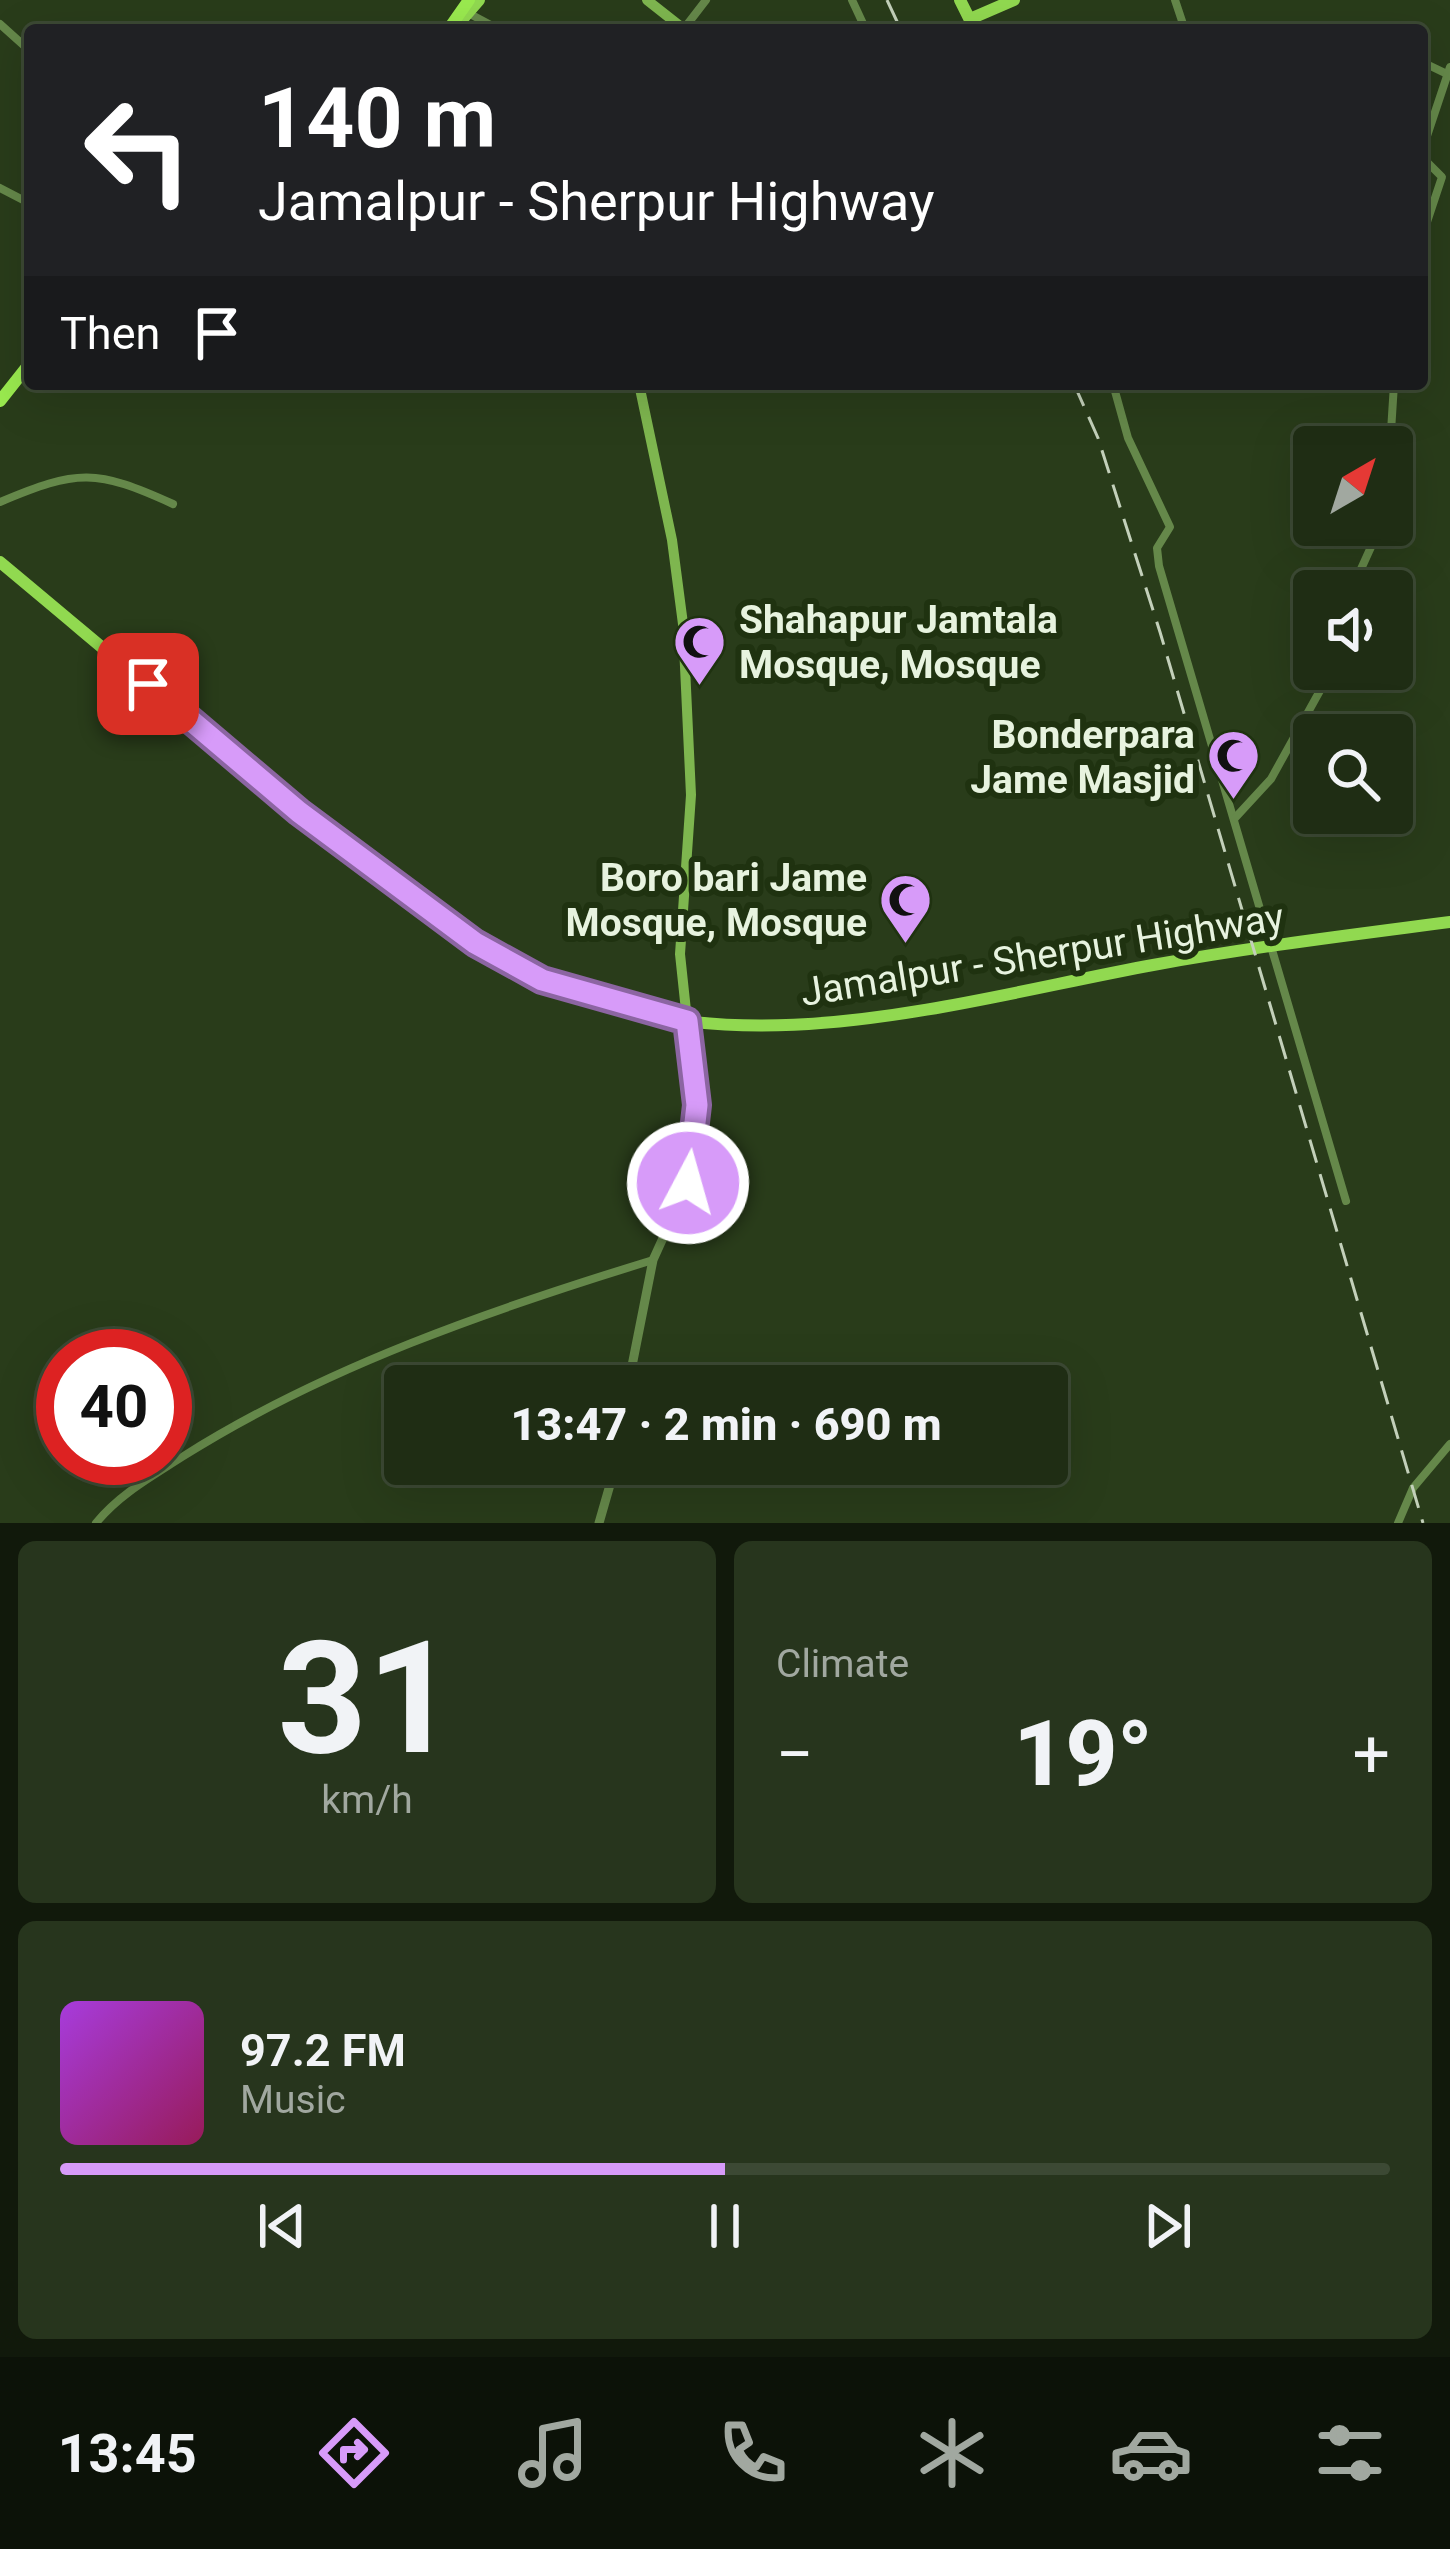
<!DOCTYPE html>
<html lang="en">
<head>
<meta charset="utf-8">
<style>
  body { margin:0; font-family:Roboto,sans-serif; background:#27351d; color:#f1f3f6; height:100vh; display:flex; flex-direction:column; font-size:45px; white-space:nowrap }
  * { box-sizing:border-box; margin:0 }
  p { font-size:39px; color:#a1a8a0 }
  .icon { flex:none; width:66px; height:66px; fill:none; stroke:currentColor; stroke-width:2; stroke-linecap:round; stroke-linejoin:round }
  .map { position:relative; height:1523px; overflow:hidden }
  .sheet { display:flex; flex-direction:column; gap:18px; padding:18px; background:#11190b; flex:1 }
  .sheet>* { flex:none }
  .banner { position:absolute; left:24px; top:24px; width:1404px; height:366px; border-radius:12px; box-shadow:0 12px 48px #0002,0 0 0 3px #3c4934; background:#202124; color:#fff; overflow:hidden }
  .needle { width:78px; rotate:39deg }
  .controls { position:absolute; left:1293px; top:426px; display:grid; gap:24px }
  .controls a { display:grid; place-items:center; width:120px; height:120px; border-radius:12px; background:#1f2d14; box-shadow:0 12px 48px #0002,0 0 0 3px #3c4934; font-size:60px }
  .speed { position:absolute; left:36px; top:1329px; display:flex; gap:24px; font-size:60px; font-weight:700; text-align:center }
  .speed>* { display:grid; place-content:center; width:156px; height:156px; border-radius:50%; background:#1f2d14; box-shadow:0 12px 48px #0002,0 0 0 3px #3c4934; line-height:1 }
  .speed .limit { border:18px solid #d22; background:#fff; color:#111 }
  .pin { position:absolute; display:grid; place-items:center; width:102px; height:102px; color:#fff; margin:-51px; border-radius:24px; box-shadow:0 6px 18px #0006 }
  .me { position:absolute; width:132px; margin:-66px; rotate:6deg; stroke-linejoin:round; filter:drop-shadow(0 0 9px #0008) }
  .turn { display:flex; align-items:center; gap:42px; height:252px; padding:0 36px; font-size:54px }
  .turn .icon { width:156px; height:156px; stroke-width:2.5 }
  .turn b { display:block; font-size:84px; line-height:102px }
  .then { display:flex; align-items:center; height:114px; padding:0 36px; background:#0003; gap:24px; font-size:45px }
  .big { font-size:90px; font-weight:800; line-height:1.1 }
  .sheet .widget { flex:1; display:flex; flex-direction:column; justify-content:center; gap:18px; min-width:0; padding:0 42px; border-radius:18px; background:#27351d }
  .sheet .dial { align-items:center; gap:0 }
  .dial b { font-size:156px; line-height:1 }
  .song { display:flex; align-items:center; gap:36px }
  .cover { width:144px; height:144px; border-radius:18px; background:linear-gradient(135deg,hsl(280 70% 55%),hsl(330 70% 35%)) }
  .played { height:12px; border-radius:6px; background:linear-gradient(90deg,#d79bf9 50%,#3c4934 50%) }
  .keys { display:flex; justify-content:space-around; direction:ltr }
  .heat { display:flex; justify-content:space-between; align-items:center; font-size:66px; direction:ltr }
  .sheet .tiles { flex:1; display:grid; gap:18px; grid-template-columns:1fr 1fr }
  .widget:last-child { grid-column:span 2 }
  .trip { position:absolute; left:384px; top:1365px; width:684px; height:120px; border-radius:12px; background:#1f2d14; box-shadow:0 12px 48px #0002,0 0 0 3px #3c4934; font-weight:800; line-height:120px; text-align:center }
  .menu { display:flex; height:192px; justify-content:space-around; align-items:center; background:#0c1208; color:#a1a8a0 }
  .menu .icon { width:84px; height:84px }
  .menu .current { color:#d79bf9 }
  .menu b { font-size:54px; color:#f1f3f6 }
  .map>svg:first-child { display:block }
</style>
</head>
<body>
<div class="map">
<svg width="1450" height="1523" viewBox="0 0 1450 1523">
  <rect width="100%" height="100%" fill="#293c1a"/>
  <g fill="none" stroke-linecap="round" stroke-linejoin="round">
    <g stroke="#65884a" stroke-width="8">
      <polyline points="852,0 866,30"/>
      <polyline points="1175,0 1185,30"/>
      <polyline points="470,14 500,30"/>
      <polyline points="0,24 30,51"/>
      <polyline points="686,26 706,0"/>
      <polyline points="1365,29 1367,30"/>
      <polyline points="1422,62 1449,75"/>
      <polyline points="1422,151 1450,67"/>
      <polyline points="1422,157 1442,177 1422,237"/>
      <polyline points="0,188 25,201 30,220"/>
      <polyline points="1113,384 1128,438 1170,527 1157,548 1159,566 1346,1201"/>
      <polyline points="1390,447 1394,384"/>
      <polyline points="1392,451 1400,472 1392,499"/>
      <path d="M 0,502 C 78,469 96,469 173,504"/>
      <polyline points="1351,591 1381,525"/>
      <polyline points="1235,818 1271,779 1332,669"/>
      <path d="M 96,1523 C 120,1494 151,1477 182,1457 C 324,1367 493,1309 653,1260"/>
      <polyline points="1398,1523 1413,1488 1450,1444"/>
    </g>
    <g stroke="#65884a" stroke-width="9">
      <polyline points="628,1386 653,1260 688,1183 696,1105 687,1020"/>
      <polyline points="599,1523 616,1464"/>
    </g>
    <g stroke="#7eb64f" stroke-width="10">
      <polyline points="647,0 685,30"/>
      <polyline points="639,384 672,540 683,624 691,795 680,954 687,1020"/>
    </g>
    <g stroke="#91d950" stroke-width="12">
      <polyline points="960,0 975,30"/>
      <polyline points="970,19 1014,0"/>
      <polyline points="453,30 479,0"/>
      <path d="M 0,562 C 130,670 258,782 396,881 C 443,915 486,952 538,978 C 730,1074 957,1001 1153,965 C 1252,947 1351,935 1450,922"/>
    </g>
    <g stroke="#9aea4f" stroke-width="12">
      <polyline points="448,30 469,0"/>
      <polyline points="0,401 30,363"/>
    </g>
    <g stroke="#c3d0ba" stroke-width="3" stroke-dasharray="24 12" stroke-linecap="butt">
      <polyline points="887,0 901,30"/>
      <polyline points="1074,384 1098,438 1160,632 1423,1523"/>
    </g>
  </g>
  <g fill="none" stroke-linecap="round" stroke-linejoin="round">
    <defs>
      <polyline id="route" points="148,684 299,812 475,943 542,980 687,1021 697,1105 688,1183"/>
    </defs>
    <use href="#route" stroke="#8c65a2" stroke-width="30"/>
    <use href="#route" stroke="#d79bf9" stroke-width="21"/>
  </g>
  <defs>
    <symbol id="mosque-pin" viewBox="-11 -11 22 30"><path d="M0 17L-7.5 6A9.5 9.5 0 1 1 7.5 6Z" fill="#d79bf9" stroke="#1f3210"/><path d="M3.5-4.9A6 6 0 1 0 3.5 4.9A5 5 0 1 1 3.5-4.9Z" fill="#111"/></symbol>
  </defs>
  <g fill-rule="evenodd">
    <use href="#mosque-pin" x="670" y="612" width="59" height="81"/>
    <use href="#mosque-pin" x="1204" y="726" width="59" height="81"/>
    <use href="#mosque-pin" x="876" y="870" width="59" height="81"/>
  </g>
  <g text-anchor="middle" stroke-width="12" stroke-linejoin="round" paint-order="stroke">
    <g font-size="39" font-weight="bold" fill="#e7f3df" stroke="#1f3210" text-anchor="end">
      <text x="739" y="633" text-anchor="start">Shahapur Jamtala<tspan x="739" dy="45">Mosque, Mosque</tspan></text>
      <text x="1195" y="748">Bonderpara<tspan x="1195" dy="45">Jame Masjid</tspan></text>
      <text x="867" y="891">Boro bari Jame<tspan x="867" dy="45">Mosque, Mosque</tspan></text>
    </g>
    <g font-size="39" fill="#e7f3df" stroke="#1f3210">
      <text transform="translate(1042 954) rotate(-9)" y="14">Jamalpur - Sherpur Highway</text>
    </g>
  </g>
</svg>
<div class="controls">
<a><svg class="needle" viewBox="-14 -14 28 28"><path d="M0-13l5 13h-10z" fill="#e53935"/><path d="M0 13l5-13h-10z" fill="#a1a8a0"/></svg></a>
<a><svg class="icon" aria-label="sound" viewBox="0 0 24 24"><path d="M4 9h4l5-4v14l-5-4H4zM17 9q2 3 0 6"/></svg></a>
<a><svg class="icon" aria-label="search" viewBox="0 0 24 24"><circle cx="10" cy="10" r="6"/><path d="M15 15l6 6"/></svg></a>
</div>
<div class="speed"><div class="limit">40</div></div>
<div class="pin" style="left:148px;top:684px;background:#d93025"><svg class="icon" aria-label="arrive" viewBox="0 0 24 24"><path d="M6 21V4h12l-3 4 3 4H6"/></svg></div>
<svg class="me" style="left:688px;top:1183px" viewBox="-20 -20 40 40"><circle r="17" fill="#d79bf9" stroke="#fff" stroke-width="3"/><path d="M0-11L8 9 0 5-8 9z" fill="#fff"/></svg>
<div class="trip">13:47 · 2 min · 690 m</div>
<div class="banner">
<div class="turn"><svg class="icon" aria-label="left" viewBox="0 0 24 24"><path d="M17 20v-9H6M10 6l-5 5 5 5"/></svg><div><b>140 m</b>Jamalpur - Sherpur Highway</div></div>
<div class="then">Then<svg class="icon" aria-label="arrive" viewBox="0 0 24 24"><path d="M6 21V4h12l-3 4 3 4H6"/></svg></div>
</div>
</div>
<section class="sheet">
<div class="tiles">
<div class="widget dial"><b>31</b><p>km/h</p></div>
<div class="widget"><p>Climate</p>
<div class="heat"><a>−</a><b class="big">19°</b><a>+</a></div>
</div>
<div class="widget">
<div class="song"><i class="cover"></i><div><b>97.2 FM</b><p>Music</p></div></div>
<div class="played"></div>
<div class="keys"><svg class="icon" aria-label="previous" viewBox="0 0 24 24"><path d="M18 5L8 12l10 7zM5 5v14"/></svg><svg class="icon" aria-label="pause" viewBox="0 0 24 24"><path d="M8 5v14M16 5v14"/></svg><svg class="icon" aria-label="next" viewBox="0 0 24 24"><path d="M6 5l10 7-10 7zM19 5v14"/></svg></div>
</div>
</div>
</section>
<nav class="menu">
<b>13:45</b>
<svg class="icon current" aria-label="directions" viewBox="0 0 24 24"><path d="M12 3l9 9-9 9-9-9zM9 14v-3h6M13 9l2 2-2 2"/></svg>
<svg class="icon" aria-label="music" viewBox="0 0 24 24"><path d="M9 18V5l10-2v13"/><circle cx="6" cy="18" r="3"/><circle cx="16" cy="16" r="3"/></svg>
<svg class="icon" aria-label="phone" viewBox="0 0 24 24"><path d="M5 4h4l2 5-3 2q2 4 5 5l2-3 5 2v4C11 20 4 13 5 4z"/></svg>
<svg class="icon" aria-label="climate" viewBox="0 0 24 24"><path d="M12 3v18M4 7l16 10M4 17L20 7"/></svg>
<svg class="icon" aria-label="car" viewBox="0 0 24 24"><path d="M5 17H2v-5l4-1 3-4h7l3 4 3 1v5h-3M9 17h6M6 11h13"/><circle cx="7" cy="17" r="2"/><circle cx="17" cy="17" r="2"/></svg>
<svg class="icon" aria-label="filters" viewBox="0 0 24 24"><path d="M4 7h16M4 17h16"/><circle cx="9" cy="7" r="2"/><circle cx="15" cy="17" r="2"/></svg>
</nav>
</body>
</html>
